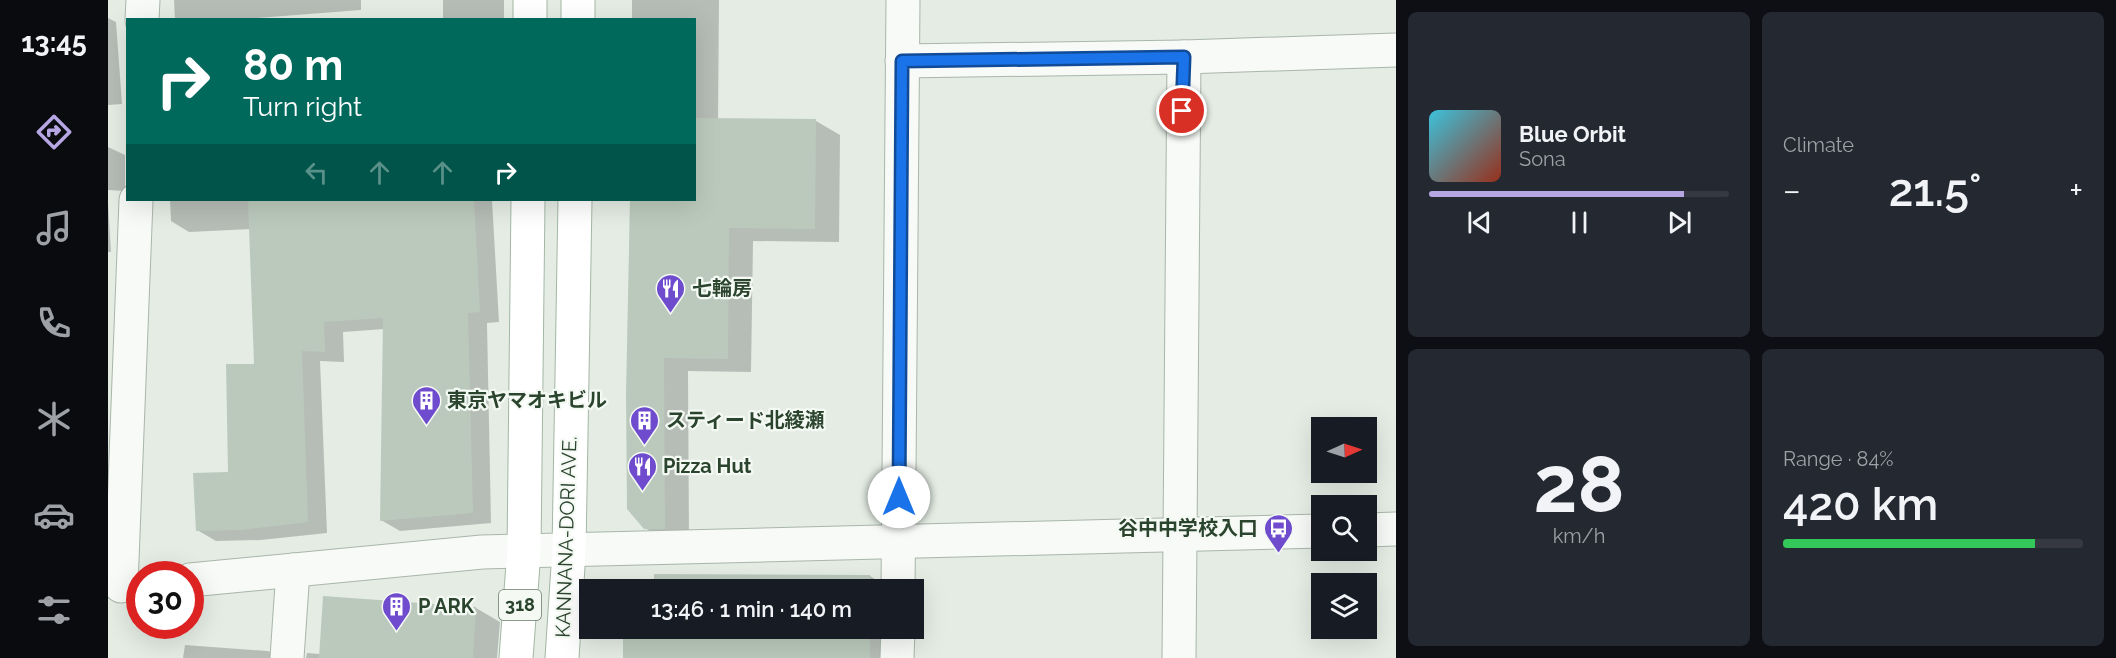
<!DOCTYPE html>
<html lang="en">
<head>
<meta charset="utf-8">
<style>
  body { margin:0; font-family:Raleway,"Noto Sans JP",sans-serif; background:#242831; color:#f1f3f6; height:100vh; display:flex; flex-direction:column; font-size:22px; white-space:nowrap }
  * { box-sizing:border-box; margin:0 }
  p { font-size:20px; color:#9ea1a6 }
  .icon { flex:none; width:33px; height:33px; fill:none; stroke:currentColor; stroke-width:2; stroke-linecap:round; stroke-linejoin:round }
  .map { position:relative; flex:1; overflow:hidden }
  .sheet { display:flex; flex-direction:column; gap:12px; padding:12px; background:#0d0f14; width:720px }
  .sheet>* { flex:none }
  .hud { position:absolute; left:18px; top:18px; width:570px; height:183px; border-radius:0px; box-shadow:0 6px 24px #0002; background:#00695c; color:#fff; overflow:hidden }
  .needle { width:39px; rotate:87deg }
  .fabs { position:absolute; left:1203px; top:417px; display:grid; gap:12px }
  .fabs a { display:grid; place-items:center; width:66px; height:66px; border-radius:0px; background:#171b24; box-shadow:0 6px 24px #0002; font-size:30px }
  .speed { position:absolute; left:18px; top:561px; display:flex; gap:12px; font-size:30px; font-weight:700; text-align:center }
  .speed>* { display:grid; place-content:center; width:78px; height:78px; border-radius:50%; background:#171b24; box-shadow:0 6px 24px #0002; line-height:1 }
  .speed .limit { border:9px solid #d22; background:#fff; color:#111 }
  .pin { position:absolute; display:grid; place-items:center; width:51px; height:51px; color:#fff; margin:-26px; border:3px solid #fff; border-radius:50%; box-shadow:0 2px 6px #0007 }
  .me { position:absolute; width:66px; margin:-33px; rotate:0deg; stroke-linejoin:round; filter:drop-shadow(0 0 4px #0008) }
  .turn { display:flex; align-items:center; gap:21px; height:126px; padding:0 18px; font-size:27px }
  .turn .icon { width:78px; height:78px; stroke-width:2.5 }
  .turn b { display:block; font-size:42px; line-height:51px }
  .lanes { display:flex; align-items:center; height:57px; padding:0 18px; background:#0003; justify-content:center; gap:30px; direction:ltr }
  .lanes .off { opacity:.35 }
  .big { font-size:45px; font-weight:600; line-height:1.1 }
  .sheet .widget { flex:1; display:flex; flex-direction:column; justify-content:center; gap:9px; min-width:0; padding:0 21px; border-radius:9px; background:#242831 }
  .sheet .dial { align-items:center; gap:0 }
  .dial b { font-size:78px; line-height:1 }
  .song { display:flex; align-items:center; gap:18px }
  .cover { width:72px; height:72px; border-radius:9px; background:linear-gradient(135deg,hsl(190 70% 55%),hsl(10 70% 35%)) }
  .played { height:6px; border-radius:3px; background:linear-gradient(90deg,#b6a7e4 85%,#363941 85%) }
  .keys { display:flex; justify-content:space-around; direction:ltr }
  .heat { display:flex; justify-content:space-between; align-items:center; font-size:33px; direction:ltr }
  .charge { height:9px; border-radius:4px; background:linear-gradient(90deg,#34c759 84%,#363941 0) }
  .sheet .tiles { flex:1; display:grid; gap:12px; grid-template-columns:repeat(2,1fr) }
  .trip { position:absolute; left:471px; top:579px; width:345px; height:60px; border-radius:0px; background:#171b24; box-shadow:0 6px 24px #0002; font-weight:600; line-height:60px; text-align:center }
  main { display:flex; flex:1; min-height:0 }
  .dock { display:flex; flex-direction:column; width:108px; justify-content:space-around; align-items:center; background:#090b0e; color:#9ea1a6 }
  .dock .icon { width:42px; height:42px }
  .dock .selected { color:#b6a7e4 }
  .dock b { font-size:27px; color:#f1f3f6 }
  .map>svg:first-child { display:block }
</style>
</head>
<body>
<main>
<nav class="dock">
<b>13:45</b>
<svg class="icon selected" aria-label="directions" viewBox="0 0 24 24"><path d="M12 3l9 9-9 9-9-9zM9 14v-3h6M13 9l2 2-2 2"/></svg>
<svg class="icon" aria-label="music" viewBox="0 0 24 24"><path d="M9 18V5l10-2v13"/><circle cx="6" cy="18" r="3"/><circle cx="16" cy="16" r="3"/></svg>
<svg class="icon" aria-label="phone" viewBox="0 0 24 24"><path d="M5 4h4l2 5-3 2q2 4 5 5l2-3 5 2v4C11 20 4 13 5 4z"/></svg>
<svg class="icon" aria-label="climate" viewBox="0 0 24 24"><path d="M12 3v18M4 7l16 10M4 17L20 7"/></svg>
<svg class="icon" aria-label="car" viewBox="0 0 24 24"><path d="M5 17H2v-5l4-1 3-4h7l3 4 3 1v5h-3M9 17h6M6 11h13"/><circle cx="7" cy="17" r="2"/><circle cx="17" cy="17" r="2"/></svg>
<svg class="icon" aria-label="filters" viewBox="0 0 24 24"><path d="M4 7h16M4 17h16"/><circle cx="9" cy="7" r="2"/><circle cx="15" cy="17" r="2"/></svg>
</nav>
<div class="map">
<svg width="1288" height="658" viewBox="0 0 1288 658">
  <rect width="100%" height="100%" fill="#e4ece4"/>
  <g fill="#0003">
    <polygon points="66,0 253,0 253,10 125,20 67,20"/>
    <rect x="335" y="0" width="61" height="20"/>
    <polygon points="524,0 611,0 610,120 708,121 732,135 731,242 645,241 643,372 580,371 581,542 562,542 537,528 520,508 522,200 586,200 586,20 524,20"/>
    <polygon points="0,18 8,22 14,104 0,105"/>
    <polygon points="0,147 17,155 17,191 0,190"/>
    <polygon points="62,200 384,200 391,322 379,323 383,523 292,531 273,520 276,329 235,332 236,362 212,361 219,533 153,540 108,541 89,530 122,473 148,365 143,229 81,232 63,221"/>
    <polygon points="0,203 3,252 0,252"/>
    <polygon points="762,576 784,590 547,590"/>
    <polygon points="368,608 392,622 389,658 198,658 199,653 212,654"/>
    <rect x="516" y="628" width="267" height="30"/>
    <polygon points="77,645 160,651 173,658 75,658"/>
  </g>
  <g fill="#bbc9bc">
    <polygon points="586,118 708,119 707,229 621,228 620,359 556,358 557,529 536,529 519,509 518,394 522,200 586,200"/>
    <polygon points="140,200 366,200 372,312 360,313 365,513 272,521 275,318 216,322 217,352 194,351 200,522 133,530 88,531 85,473 120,472 118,364 146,364"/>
    <polygon points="546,574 762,575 762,590 546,590"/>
    <polygon points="215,596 368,607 365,658 211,658"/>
    <rect x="515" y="628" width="247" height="30"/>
  </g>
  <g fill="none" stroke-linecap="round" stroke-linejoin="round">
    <defs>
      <g id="minor">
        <polyline points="34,20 35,0"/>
        <polyline points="794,61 1076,57 1288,50"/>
        <polyline points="1258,530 1288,529"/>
        <polyline points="82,580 374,552 1214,531"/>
        <polyline points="13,586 28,200"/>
        <polyline points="790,590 795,0"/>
        <polyline points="179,658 185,570"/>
        <polyline points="789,658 790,628"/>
        <polyline points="1071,658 1076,57"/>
      </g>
      <g id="major">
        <polyline points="422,20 422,0"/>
        <polyline points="470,20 470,0"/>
        <polyline points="408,658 416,551 420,200"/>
        <polyline points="454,658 461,551 467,200"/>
      </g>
    </defs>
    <use href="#minor" stroke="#a9b6a9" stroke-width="35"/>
    <use href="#major" stroke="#a3b7a4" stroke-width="35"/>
    <use href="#minor" stroke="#f7faf7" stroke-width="33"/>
    <use href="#major" stroke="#fff" stroke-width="33"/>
  </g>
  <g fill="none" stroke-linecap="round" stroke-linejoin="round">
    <defs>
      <polyline id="route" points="791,497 794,61 1076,57 1074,111"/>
    </defs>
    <use href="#route" stroke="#114b97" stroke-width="15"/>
    <use href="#route" stroke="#1a73e8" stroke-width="10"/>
  </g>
  <defs>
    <symbol id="restaurant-pin" viewBox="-11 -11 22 30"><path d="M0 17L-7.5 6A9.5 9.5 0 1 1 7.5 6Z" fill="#6f4bce" stroke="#f4f9f4"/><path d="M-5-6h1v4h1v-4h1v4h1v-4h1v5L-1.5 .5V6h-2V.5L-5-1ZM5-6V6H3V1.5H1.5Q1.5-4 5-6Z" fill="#fff"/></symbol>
    <symbol id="building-pin" viewBox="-11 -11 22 30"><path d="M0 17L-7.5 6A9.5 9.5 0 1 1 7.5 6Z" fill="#6f4bce" stroke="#f4f9f4"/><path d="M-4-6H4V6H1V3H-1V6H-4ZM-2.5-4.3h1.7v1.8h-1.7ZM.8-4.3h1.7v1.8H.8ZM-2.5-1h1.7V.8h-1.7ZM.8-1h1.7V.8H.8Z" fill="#fff"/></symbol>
    <symbol id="bus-pin" viewBox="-11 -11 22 30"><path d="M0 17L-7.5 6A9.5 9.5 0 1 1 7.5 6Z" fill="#6f4bce" stroke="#f4f9f4"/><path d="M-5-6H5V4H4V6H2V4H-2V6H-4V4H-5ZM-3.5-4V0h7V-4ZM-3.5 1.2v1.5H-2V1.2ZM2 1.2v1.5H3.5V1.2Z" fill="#fff"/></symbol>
  </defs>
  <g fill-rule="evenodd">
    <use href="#restaurant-pin" x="546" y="272" width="33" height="45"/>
    <use href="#building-pin" x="302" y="384" width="33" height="45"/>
    <use href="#building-pin" x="520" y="404" width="33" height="45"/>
    <use href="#restaurant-pin" x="518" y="450" width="33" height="45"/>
    <use href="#bus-pin" x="1154" y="512" width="33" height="45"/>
    <use href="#building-pin" x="272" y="590" width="33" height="45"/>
  </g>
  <g text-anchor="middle" stroke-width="4.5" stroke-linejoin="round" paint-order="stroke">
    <rect fill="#f4f9f4" stroke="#677a69" stroke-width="1.5" x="391" y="590" width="42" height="30" rx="4.5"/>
    <g font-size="18" font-weight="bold" fill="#2b442d">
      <text x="412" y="611">318</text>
    </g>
    <g font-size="20" font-weight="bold" fill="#2b442d" stroke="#f4f9f4" text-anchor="start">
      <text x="584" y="295">七輪房</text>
      <text x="339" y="407">東京ヤマオキビル</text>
      <text x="558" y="427">スティード北綾瀬</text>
      <text x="555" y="473">Pizza Hut</text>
      <text x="1150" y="535" text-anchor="end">谷中中学校入口</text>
      <text x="310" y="613">P ARK</text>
    </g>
    <g font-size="20" fill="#2b442d" stroke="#f4f9f4">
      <text transform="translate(458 537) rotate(-88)" y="7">KANNANA-DORI AVE.</text>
    </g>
  </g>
</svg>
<div class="fabs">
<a><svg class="needle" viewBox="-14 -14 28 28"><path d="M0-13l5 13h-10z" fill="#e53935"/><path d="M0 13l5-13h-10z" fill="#9ea1a6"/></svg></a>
<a><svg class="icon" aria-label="search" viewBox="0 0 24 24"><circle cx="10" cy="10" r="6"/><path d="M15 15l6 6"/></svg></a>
<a><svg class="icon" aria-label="layers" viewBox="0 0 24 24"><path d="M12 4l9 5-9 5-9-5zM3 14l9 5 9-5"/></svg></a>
</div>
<div class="speed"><div class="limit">30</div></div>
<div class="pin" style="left:1074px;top:111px;background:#d93025"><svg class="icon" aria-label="arrive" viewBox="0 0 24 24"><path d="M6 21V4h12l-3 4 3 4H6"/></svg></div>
<svg class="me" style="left:791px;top:497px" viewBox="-20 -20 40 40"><circle r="19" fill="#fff"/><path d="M0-13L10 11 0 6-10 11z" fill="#1a73e8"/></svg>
<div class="trip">13:46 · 1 min · 140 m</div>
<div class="hud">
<div class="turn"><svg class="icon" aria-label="right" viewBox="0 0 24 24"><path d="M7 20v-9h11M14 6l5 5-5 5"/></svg><div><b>80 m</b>Turn right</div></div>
<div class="lanes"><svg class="icon off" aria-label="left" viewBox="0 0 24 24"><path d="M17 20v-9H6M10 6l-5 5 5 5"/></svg><svg class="icon off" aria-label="ahead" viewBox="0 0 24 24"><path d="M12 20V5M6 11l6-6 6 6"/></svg><svg class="icon off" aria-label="ahead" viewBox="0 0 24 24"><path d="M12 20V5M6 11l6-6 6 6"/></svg><svg class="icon" aria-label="right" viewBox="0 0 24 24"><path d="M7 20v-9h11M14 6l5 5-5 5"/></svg></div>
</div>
</div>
<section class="sheet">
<div class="tiles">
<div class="widget">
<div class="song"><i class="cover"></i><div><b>Blue Orbit</b><p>Sona</p></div></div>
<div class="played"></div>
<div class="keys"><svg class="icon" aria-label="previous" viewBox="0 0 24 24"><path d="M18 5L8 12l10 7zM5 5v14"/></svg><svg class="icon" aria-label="pause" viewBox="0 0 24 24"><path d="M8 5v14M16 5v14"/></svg><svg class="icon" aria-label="next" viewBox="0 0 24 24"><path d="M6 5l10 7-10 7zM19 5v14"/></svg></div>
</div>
<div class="widget"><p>Climate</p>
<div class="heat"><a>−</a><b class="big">21.5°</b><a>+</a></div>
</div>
<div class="widget dial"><b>28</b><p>km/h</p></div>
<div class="widget"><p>Range · 84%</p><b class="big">420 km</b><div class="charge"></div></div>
</div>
</section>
</main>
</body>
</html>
